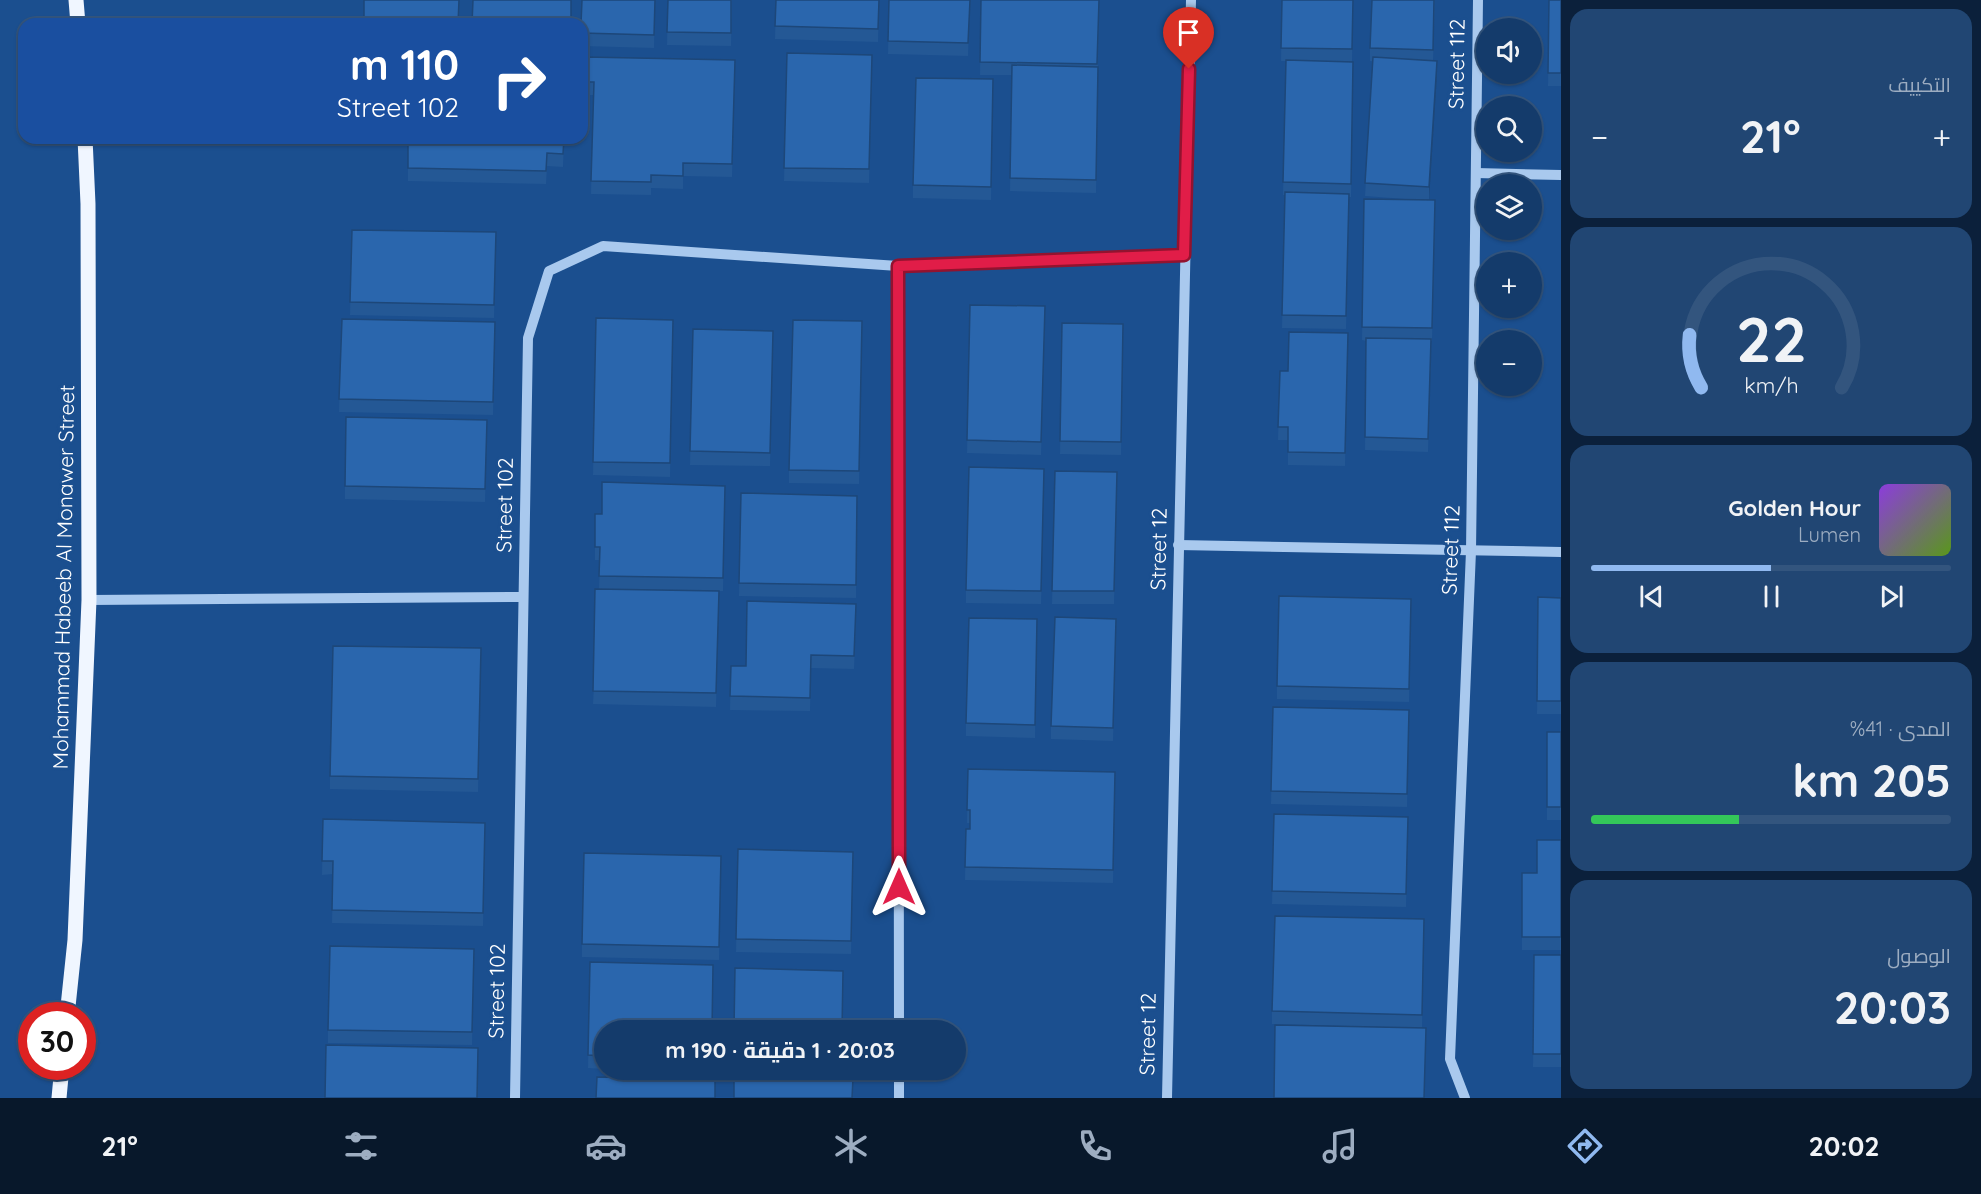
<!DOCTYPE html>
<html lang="ar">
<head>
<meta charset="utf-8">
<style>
  body { margin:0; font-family:Quicksand,Cairo,sans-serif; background:#214673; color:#f1f3f6; direction:rtl; height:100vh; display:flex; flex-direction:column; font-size:22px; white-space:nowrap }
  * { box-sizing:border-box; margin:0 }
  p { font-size:20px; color:#9dadc1 }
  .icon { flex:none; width:33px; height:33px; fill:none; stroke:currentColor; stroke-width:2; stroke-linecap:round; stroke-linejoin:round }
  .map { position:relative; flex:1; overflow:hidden; direction:ltr }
  .details { display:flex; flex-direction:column; gap:9px; padding:9px; background:#0b203b; width:420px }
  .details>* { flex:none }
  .top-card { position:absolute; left:18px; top:18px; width:570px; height:126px; border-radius:18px; box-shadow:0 2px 4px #0004,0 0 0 2px #33557e; direction:rtl; background:#1a4fa0; color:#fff; overflow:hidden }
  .fabs { position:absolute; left:1476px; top:18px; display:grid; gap:12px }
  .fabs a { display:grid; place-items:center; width:66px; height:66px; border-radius:50%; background:#143b6b; box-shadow:0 2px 4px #0004,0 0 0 2px #33557e; font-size:30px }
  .speed { position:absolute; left:18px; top:1002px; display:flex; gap:12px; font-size:30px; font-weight:700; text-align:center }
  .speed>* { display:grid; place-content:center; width:78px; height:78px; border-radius:50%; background:#143b6b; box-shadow:0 2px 4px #0004,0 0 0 2px #33557e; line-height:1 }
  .speed .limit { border:9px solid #d22; background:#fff; color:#111 }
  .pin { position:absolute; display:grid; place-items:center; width:51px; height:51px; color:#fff; margin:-62px -26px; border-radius:50% 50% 50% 0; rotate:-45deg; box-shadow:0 0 6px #0007 }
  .pin .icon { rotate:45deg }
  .me { position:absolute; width:66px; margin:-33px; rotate:0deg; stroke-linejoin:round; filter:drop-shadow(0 0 4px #0008) }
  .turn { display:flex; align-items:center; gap:21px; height:126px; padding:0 30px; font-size:27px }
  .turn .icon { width:78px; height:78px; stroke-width:2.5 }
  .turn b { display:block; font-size:42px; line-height:51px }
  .big { font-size:45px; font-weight:700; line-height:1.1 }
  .details .tile { flex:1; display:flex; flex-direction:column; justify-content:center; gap:9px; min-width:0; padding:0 21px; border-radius:18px; background:#214673 }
  .details .dial { align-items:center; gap:0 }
  .dial svg { height:156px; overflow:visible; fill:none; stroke:#33557e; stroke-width:7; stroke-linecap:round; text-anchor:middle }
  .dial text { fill:#f1f3f6; stroke:none }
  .song { display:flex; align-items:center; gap:18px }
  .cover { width:72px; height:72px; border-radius:9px; background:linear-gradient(135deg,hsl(270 70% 55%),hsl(90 70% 35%)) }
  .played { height:6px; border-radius:3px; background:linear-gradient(90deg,#90b9f0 50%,#33557e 50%) }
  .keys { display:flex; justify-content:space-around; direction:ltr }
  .heat { display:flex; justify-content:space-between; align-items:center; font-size:33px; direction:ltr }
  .charge { height:9px; border-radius:4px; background:linear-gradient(90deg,#34c759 41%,#33557e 0) }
  .trip { position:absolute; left:594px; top:1020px; width:372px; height:60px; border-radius:30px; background:#143b6b; box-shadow:0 2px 4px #0004,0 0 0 2px #33557e; font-weight:700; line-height:60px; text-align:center; direction:rtl }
  .tab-bar { display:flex; height:96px; justify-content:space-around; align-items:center; background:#08182b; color:#9dadc1 }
  .tab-bar .icon { width:42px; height:42px }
  .tab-bar .selected { color:#90b9f0 }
  .tab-bar b { font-size:27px; color:#f1f3f6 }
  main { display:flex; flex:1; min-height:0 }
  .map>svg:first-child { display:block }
</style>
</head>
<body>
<main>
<section class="details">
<div class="tile"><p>التكييف</p>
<div class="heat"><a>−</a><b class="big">21°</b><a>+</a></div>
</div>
<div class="tile dial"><svg viewBox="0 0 100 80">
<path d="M14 69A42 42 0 1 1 86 69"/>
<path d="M14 69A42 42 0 0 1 8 42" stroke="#90b9f0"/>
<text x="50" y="56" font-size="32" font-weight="700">22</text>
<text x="50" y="72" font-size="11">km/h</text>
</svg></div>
<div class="tile">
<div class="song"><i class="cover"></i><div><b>Golden Hour</b><p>Lumen</p></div></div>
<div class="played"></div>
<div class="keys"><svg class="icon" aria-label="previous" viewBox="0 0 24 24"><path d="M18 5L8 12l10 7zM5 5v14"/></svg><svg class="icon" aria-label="pause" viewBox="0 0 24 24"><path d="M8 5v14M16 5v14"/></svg><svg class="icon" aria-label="next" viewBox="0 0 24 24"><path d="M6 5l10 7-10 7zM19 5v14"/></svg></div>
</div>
<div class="tile"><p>المدى · 41%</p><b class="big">205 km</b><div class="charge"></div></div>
<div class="tile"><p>الوصول</p><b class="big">20:03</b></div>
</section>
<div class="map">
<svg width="1561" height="1098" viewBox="0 0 1561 1098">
  <rect width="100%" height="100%" fill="#1b4f8f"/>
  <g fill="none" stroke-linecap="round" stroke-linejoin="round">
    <g stroke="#a9c9ee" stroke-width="10">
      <polyline points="1476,173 1561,175"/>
      <polyline points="898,266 899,1030"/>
      <polyline points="1178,545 1561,552"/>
      <polyline points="89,600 523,597"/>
      <polyline points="899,1070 899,1098"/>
      <polyline points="515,1098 528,338 549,271 603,246 898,266 1184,255"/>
      <polyline points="1167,1098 1191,0"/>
      <polyline points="1465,1098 1450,1059 1471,551 1478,0"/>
    </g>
    <g stroke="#f0f6ff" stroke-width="15">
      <polyline points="76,0 78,24"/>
      <polyline points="67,1016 75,940 89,600 88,204 85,138"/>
      <polyline points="59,1098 62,1066"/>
    </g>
  </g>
  <g fill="#245895">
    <polygon points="655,0 654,48 582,46 582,24"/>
    <polygon points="668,0 732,0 731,46 667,45"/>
    <polygon points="776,0 879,0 878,42 775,39"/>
    <polygon points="889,0 970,0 968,56 888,54"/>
    <polygon points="981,0 1099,0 1096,193 1010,191 1012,75 980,75"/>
    <polygon points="1282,0 1353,0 1352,62 1353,75 1351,197 1349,197 1346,329 1282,328 1285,195 1283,195 1286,61 1281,61"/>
    <polygon points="1435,0 1433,61 1437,74 1429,200 1435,213 1432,341 1431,341 1428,452 1365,450 1366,341 1362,340 1364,199 1418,200 1365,196 1373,61 1370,61 1370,48"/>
    <polygon points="1549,0 1561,0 1561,86 1548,86"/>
    <polygon points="787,53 872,55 869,183 784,181"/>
    <polygon points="735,60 732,177 683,176 683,189 651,188 651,195 591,194 593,95 584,95 584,82"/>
    <polygon points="993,79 991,200 913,198 913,185"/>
    <polygon points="408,138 564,138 563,167 547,166 546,184 408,181"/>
    <polygon points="352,230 496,232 494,318 350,315"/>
    <polygon points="970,305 1045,319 1041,455 967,453"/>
    <polygon points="596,318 673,320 670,477 593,475"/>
    <polygon points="342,319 495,322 493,415 339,412"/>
    <polygon points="862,321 859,484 789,483 789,470"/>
    <polygon points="1062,323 1123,324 1121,455 1060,454"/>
    <polygon points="693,329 773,331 770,466 690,465"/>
    <polygon points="1348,333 1345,466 1288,465 1288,440 1278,440 1280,371 1288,371"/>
    <polygon points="487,420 485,502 345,499 345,486"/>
    <polygon points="1055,471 1117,472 1114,604 1052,604"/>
    <polygon points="1044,482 1041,604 966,603 966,590"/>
    <polygon points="725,486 723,591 719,591 716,707 593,704 599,589 600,560 595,560 595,547 602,514"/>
    <polygon points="741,493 857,496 856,598 739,596"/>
    <polygon points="1538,597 1561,598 1561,714 1537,714"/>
    <polygon points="1411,599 1409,702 1277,699 1277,686"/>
    <polygon points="856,617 854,669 811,668 810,711 730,710 731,666 746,666"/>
    <polygon points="1037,619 1035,738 966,736 966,723"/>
    <polygon points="1116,619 1113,741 1051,739 1051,726"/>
    <polygon points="481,648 478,792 330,789 330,776"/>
    <polygon points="1273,707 1409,723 1407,807 1271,804"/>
    <rect x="1547" y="732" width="14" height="88"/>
    <polygon points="968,769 1115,772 1113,883 965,880 966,829 970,829 970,823 967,823"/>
    <polygon points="1274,814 1408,817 1406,907 1272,904"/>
    <polygon points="323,819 485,823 483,926 332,923 333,874 322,875"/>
    <polygon points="1561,840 1561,950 1522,950 1522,873 1537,873"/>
    <polygon points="738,849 853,852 851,954 736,952"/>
    <polygon points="721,856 719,960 582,957 582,944"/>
    <polygon points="1424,919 1422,1028 1272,1024 1272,1011"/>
    <polygon points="474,949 472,1045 328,1043 328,1030"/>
    <polygon points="1534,955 1561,955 1561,1067 1533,1067"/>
    <polygon points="590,962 604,1030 604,1069 588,1068"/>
    <polygon points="646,1070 711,1070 711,1071"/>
    <polygon points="790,1070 841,1070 841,1071"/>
  </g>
  <polygon fill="#1d4779" points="1437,61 1437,74 1429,201 1429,187"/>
  <g fill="#2a66ad" stroke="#1d4779" stroke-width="1.5">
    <polygon points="364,0 459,0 458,24 364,24"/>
    <polygon points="473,0 571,0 571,24 472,24"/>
    <polygon points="582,0 655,0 654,35 582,33 582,24 581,24"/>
    <polygon points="668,0 731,0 731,33 667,32"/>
    <polygon points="776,0 879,0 878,29 775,26"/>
    <polygon points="889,0 970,0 968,43 888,41"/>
    <polygon points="981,0 1099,0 1097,64 980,62"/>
    <polygon points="1282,0 1353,0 1352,49 1281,48"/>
    <polygon points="1372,0 1434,0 1433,50 1370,48"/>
    <polygon points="1549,0 1561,0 1561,73 1548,73"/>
    <polygon points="787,53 872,55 869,169 784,168"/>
    <polygon points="585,57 735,60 732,164 683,163 683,176 651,175 651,182 591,181 594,82 584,82"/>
    <polygon points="1373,57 1437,61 1429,187 1365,183"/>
    <polygon points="1286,60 1353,62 1351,184 1283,182"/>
    <polygon points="1012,65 1098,67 1096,180 1010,178"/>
    <polygon points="916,78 993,79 991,187 913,185"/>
    <polygon points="408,138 564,138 563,154 547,153 546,171 408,168"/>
    <polygon points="1285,192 1349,194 1346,316 1282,315"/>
    <polygon points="1364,199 1435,200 1432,328 1362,327"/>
    <polygon points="352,230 496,232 494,305 350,302"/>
    <polygon points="970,305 1045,306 1041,442 967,440"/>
    <polygon points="596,318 673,320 670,463 593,462"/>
    <polygon points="342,319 495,322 493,402 339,399"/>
    <polygon points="793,320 862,321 859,471 789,470"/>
    <polygon points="1062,323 1123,324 1121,442 1060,441"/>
    <polygon points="693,329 773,331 770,453 690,451"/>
    <polygon points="1289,332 1348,333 1345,453 1288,452 1288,427 1278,427 1280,371 1288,371"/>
    <polygon points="1366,338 1431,339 1428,439 1365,437"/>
    <polygon points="346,417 487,420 485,489 345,486"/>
    <polygon points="969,467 1044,469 1041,591 966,590"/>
    <polygon points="1055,471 1117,472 1114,591 1052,591"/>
    <polygon points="602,482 725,486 723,578 599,576 600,547 595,547 595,514 602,514"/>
    <polygon points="741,493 857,496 856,585 739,583"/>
    <polygon points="595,589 719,591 716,693 593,691"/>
    <polygon points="1279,596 1411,599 1409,689 1277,686"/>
    <polygon points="1538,597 1561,598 1561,701 1537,701"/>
    <polygon points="747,601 856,604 854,656 811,655 810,698 730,696 731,666 746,666"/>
    <polygon points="1055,617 1116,619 1113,728 1051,726"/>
    <polygon points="969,618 1037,619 1035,725 966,723"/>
    <polygon points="333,646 481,648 478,779 330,776"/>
    <polygon points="1273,707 1409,710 1407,794 1271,791"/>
    <rect x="1547" y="732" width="14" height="75"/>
    <polygon points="968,769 1115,772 1113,870 965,867 966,829 970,829 970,810 967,810"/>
    <polygon points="1274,814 1408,817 1406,894 1272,891"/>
    <polygon points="323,819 485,823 483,913 332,910 333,861 322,861"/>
    <polygon points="1537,840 1561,840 1561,937 1522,937 1522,873 1537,873"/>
    <polygon points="738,849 853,852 851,941 736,939"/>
    <polygon points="584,853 721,856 719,947 582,944"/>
    <polygon points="1275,916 1424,919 1422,1015 1272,1011"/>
    <polygon points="330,946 474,949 472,1032 328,1030"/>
    <polygon points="1534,955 1561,955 1561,1054 1533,1054"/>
    <polygon points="590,962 713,965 712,1030 604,1030 604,1056 588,1055"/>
    <polygon points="735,968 843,971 842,1030 734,1030"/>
    <polygon points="1275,1025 1426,1028 1424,1098 1274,1098"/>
    <polygon points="326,1045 478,1048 477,1098 325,1098"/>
    <polygon points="734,1076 853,1078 852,1098 734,1098"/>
    <polygon points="597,1077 715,1079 715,1098 596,1098"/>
  </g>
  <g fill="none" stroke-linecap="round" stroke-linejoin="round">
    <defs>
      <polyline id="route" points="899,887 898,266 1184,255 1189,69"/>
    </defs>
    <use href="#route" stroke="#92132f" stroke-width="15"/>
    <use href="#route" stroke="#e11d48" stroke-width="10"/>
  </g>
  <g text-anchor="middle" stroke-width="6" stroke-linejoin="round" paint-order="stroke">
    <g font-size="21" fill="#fff" stroke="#1b4f8f">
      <text transform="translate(1457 64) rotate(-89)" y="7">Street 112</text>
      <text transform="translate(505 505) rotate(-89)" y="7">Street 102</text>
      <text transform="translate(1159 549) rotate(-89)" y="7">Street 12</text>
      <text transform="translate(1451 550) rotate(-88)" y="7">Street 112</text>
      <text transform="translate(64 577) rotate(-89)" y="7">Mohammad Habeeb Al Monawer Street</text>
      <text transform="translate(497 991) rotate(-89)" y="7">Street 102</text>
      <text transform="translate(1148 1034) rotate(-89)" y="7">Street 12</text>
    </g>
  </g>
</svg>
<div class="fabs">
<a><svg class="icon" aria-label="sound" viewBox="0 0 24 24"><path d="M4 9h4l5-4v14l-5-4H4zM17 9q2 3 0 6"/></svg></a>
<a><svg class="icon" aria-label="search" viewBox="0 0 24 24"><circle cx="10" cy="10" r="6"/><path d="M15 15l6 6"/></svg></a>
<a><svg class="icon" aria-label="layers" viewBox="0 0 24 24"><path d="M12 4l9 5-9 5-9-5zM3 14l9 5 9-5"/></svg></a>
<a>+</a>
<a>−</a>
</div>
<div class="speed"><div class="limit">30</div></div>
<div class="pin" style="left:1189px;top:69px;background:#d93025"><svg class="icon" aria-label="arrive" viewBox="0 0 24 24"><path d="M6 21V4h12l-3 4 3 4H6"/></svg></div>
<svg class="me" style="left:899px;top:887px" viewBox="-20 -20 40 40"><path d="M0-17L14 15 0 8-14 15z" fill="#e11d48" stroke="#fff" stroke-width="4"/></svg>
<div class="trip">20:03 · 1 دقيقة · 190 m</div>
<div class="top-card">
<div class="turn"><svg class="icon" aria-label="right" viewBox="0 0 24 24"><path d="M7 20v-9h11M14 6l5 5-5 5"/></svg><div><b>110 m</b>Street 102</div></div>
</div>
</div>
</main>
<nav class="tab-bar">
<b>20:02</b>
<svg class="icon selected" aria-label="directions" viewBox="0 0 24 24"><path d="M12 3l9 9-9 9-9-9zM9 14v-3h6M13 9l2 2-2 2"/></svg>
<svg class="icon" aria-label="music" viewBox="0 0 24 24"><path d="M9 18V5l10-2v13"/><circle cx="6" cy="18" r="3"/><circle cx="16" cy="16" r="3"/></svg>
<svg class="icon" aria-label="phone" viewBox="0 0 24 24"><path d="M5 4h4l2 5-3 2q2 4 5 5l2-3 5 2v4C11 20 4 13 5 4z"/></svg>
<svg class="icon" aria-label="climate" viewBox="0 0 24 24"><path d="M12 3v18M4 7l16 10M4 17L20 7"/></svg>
<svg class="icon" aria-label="car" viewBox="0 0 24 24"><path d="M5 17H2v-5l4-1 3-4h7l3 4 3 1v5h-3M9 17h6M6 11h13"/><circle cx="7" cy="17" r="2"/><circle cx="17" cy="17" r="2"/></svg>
<svg class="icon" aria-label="filters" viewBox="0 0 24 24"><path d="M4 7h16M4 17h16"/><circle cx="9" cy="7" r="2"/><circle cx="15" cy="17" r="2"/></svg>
<b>21°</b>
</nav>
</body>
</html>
